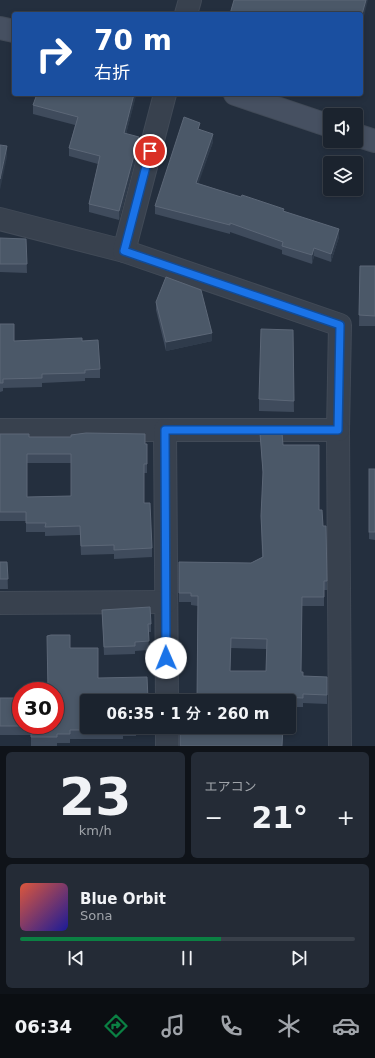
<!DOCTYPE html>
<html lang="ja">
<head>
<meta charset="utf-8">
<style>
  body { margin:0; font-family:"DejaVu Sans","Noto Sans JP",sans-serif; background:#242b36; color:#f1f3f6; height:100vh; display:flex; flex-direction:column; font-size:15px; white-space:nowrap }
  * { box-sizing:border-box; margin:0 }
  p { font-size:13px; color:#a0a4aa }
  .icon { flex:none; width:22px; height:22px; fill:none; stroke:currentColor; stroke-width:2; stroke-linecap:round; stroke-linejoin:round }
  .map { position:relative; height:746px; overflow:hidden }
  .panel { display:flex; flex-direction:column; gap:6px; padding:6px; background:#0f1319; flex:1 }
  .panel>* { flex:none }
  .banner { position:absolute; left:12px; top:12px; width:351px; height:84px; border-radius:4px; box-shadow:0 2px 6px #0003,0 0 0 1px #39404a; background:#1a4fa0; color:#fff; overflow:hidden }
  .controls { position:absolute; left:323px; top:108px; display:grid; gap:8px }
  .controls a { display:grid; place-items:center; width:40px; height:40px; border-radius:4px; background:#1b232e; box-shadow:0 2px 6px #0003,0 0 0 1px #39404a; font-size:20px }
  .speed { position:absolute; left:12px; top:682px; display:flex; gap:8px; font-size:20px; font-weight:700; text-align:center }
  .speed>* { display:grid; place-content:center; width:52px; height:52px; border-radius:50%; background:#1b232e; box-shadow:0 2px 6px #0003,0 0 0 1px #39404a; line-height:1 }
  .speed .limit { border:6px solid #d22; background:#fff; color:#111 }
  .pin { position:absolute; display:grid; place-items:center; width:34px; height:34px; color:#fff; margin:-17px; border:2px solid #fff; border-radius:50%; box-shadow:0 1px 4px #0007 }
  .me { position:absolute; width:44px; margin:-22px; rotate:359deg; stroke-linejoin:round; filter:drop-shadow(0 0 3px #0008) }
  .turn { display:flex; align-items:center; gap:14px; height:84px; padding:0 16px; font-size:18px }
  .turn .icon { width:52px; height:52px; stroke-width:2.5 }
  .turn b { display:block; font-size:28px; line-height:34px }
  .big { font-size:30px; font-weight:600; line-height:1.1 }
  .panel .card { flex:1; display:flex; flex-direction:column; justify-content:center; gap:6px; min-width:0; padding:0 14px; border-radius:6px; background:#242b36 }
  .panel .dial { align-items:center; gap:0 }
  .dial b { font-size:52px; line-height:1 }
  .song { display:flex; align-items:center; gap:12px }
  .cover { width:48px; height:48px; border-radius:6px; background:linear-gradient(135deg,hsl(10 70% 55%),hsl(240 70% 35%)) }
  .played { height:4px; border-radius:2px; background:linear-gradient(90deg,#0b8043 60%,#39404a 60%) }
  .keys { display:flex; justify-content:space-around; direction:ltr }
  .heat { display:flex; justify-content:space-between; align-items:center; font-size:22px; direction:ltr }
  .panel .tiles { flex:1; display:grid; gap:6px; grid-template-columns:1fr 1fr }
  .card:last-child { grid-column:span 2 }
  .trip { position:absolute; left:80px; top:694px; width:216px; height:40px; border-radius:4px; background:#1b232e; box-shadow:0 2px 6px #0003,0 0 0 1px #39404a; font-weight:600; line-height:40px; text-align:center }
  .tab-bar { display:flex; height:64px; justify-content:space-around; align-items:center; background:#0b0e12; color:#a0a4aa }
  .tab-bar .icon { width:28px; height:28px }
  .tab-bar .on { color:#0b8043 }
  .tab-bar b { font-size:18px; color:#f1f3f6 }
  .map>svg:first-child { display:block }
</style>
</head>
<body>
<div class="map">
<svg width="375" height="746" viewBox="0 0 375 746">
  <rect width="100%" height="100%" fill="#242f3e"/>
  <g fill="none" stroke-linecap="round" stroke-linejoin="round">
    <defs>
      <g id="street">
        <polyline points="186,14 190,0"/>
        <polyline points="0,219 124,251 340,325 338,430 340,746"/>
        <polyline points="124,251 165,94"/>
        <polyline points="0,430 338,430"/>
        <polyline points="165,430 167,701"/>
        <polyline points="0,603 166,602"/>
        <polyline points="167,727 167,746"/>
      </g>
      <g id="secondary">
        <polyline points="0,28 14,31"/>
        <polyline points="235,94 330,126"/>
        <polyline points="356,135 375,141"/>
      </g>
    </defs>
    <use href="#street" stroke="#414a57" stroke-width="24"/>
    <use href="#secondary" stroke="#414a57" stroke-width="24"/>
    <use href="#street" stroke="#38414e" stroke-width="22"/>
    <use href="#secondary" stroke="#465061" stroke-width="22"/>
  </g>
  <g fill="#3f4b5c" fill-rule="evenodd">
    <polygon points="136,94 126,134 139,146 119,220 89,212 89,204 98,164 69,156 69,148 75,125 33,114 33,105"/>
    <polygon points="200,129 213,142 198,183 284,212 339,237 331,262 314,256 312,264 282,254 282,250 230,232 230,234 155,214 155,206"/>
    <polygon points="0,238 26,239 27,273 0,272"/>
    <polygon points="360,266 375,266 375,326 359,326"/>
    <polygon points="156,302 212,341 166,351 156,310"/>
    <polygon points="0,324 14,341 82,341 100,369 100,378 85,378 85,381 42,383 42,387 3,388 3,391 0,392"/>
    <polygon points="293,330 294,412 259,411 259,399"/>
    <path d="M 260,433 L 283,445 L 319,510 L 323,526 L 326,526 L 327,590 L 324,590 L 324,606 L 302,606 L 301,672 L 303,676 L 327,677 L 327,704 L 303,703 L 303,707 L 289,707 L 289,701 L 197,701 L 198,606 L 191,605 L 191,602 L 179,602 L 179,562 L 251,563 L 262,557 L 261,516 L 263,478 ZM 231,648 L 267,649 L 266,671 L 230,671 Z"/>
    <path d="M 0,434 L 29,437 L 147,444 L 147,473 L 144,473 L 144,503 L 152,548 L 152,557 L 114,559 L 114,554 L 81,555 L 80,535 L 45,536 L 45,532 L 26,532 L 26,521 L 0,521 ZM 27,463 L 71,463 L 71,496 L 27,497 Z"/>
    <polygon points="369,469 375,469 375,540 369,539"/>
    <polygon points="0,562 7,562 8,589 0,589"/>
    <polygon points="102,610 151,624 151,632 148,632 149,650 135,651 135,654 104,655"/>
    <polygon points="70,648 87,727 154,727 154,733 136,733 136,736 123,736 123,739 70,739 70,743 57,743 57,746 31,746 31,735 0,735 0,698 55,725"/>
  </g>
  <g fill="#2f3b4b">
    <polygon points="366,0 368,0 361,28 361,18"/>
    <polygon points="134,94 136,94 136,96 124,142 124,133"/>
    <polygon points="213,134 213,142 196,191 196,183"/>
    <polygon points="139,137 139,146 119,220 119,211"/>
    <polygon points="7,146 7,157 0,190 0,179"/>
    <polygon points="339,229 339,237 331,262 331,254"/>
    <polygon points="314,248 314,256 312,264 312,255"/>
    <polygon points="212,333 212,341 166,351 166,342"/>
  </g>
  <g fill="#4b5868" stroke="#5c6777" fill-rule="evenodd">
    <polygon points="234,0 366,0 361,18 361,14 230,14"/>
    <polygon points="37,94 134,94 124,133 139,137 119,211 89,204 100,156 69,148 78,117 33,105"/>
    <polygon points="184,117 200,123 198,129 213,134 196,183 241,197 242,195 284,209 283,211 339,229 331,254 314,248 312,255 282,246 283,242 230,223 230,225 155,206"/>
    <polygon points="0,145 7,146 0,179"/>
    <polygon points="0,238 26,239 27,264 0,264"/>
    <polygon points="360,266 375,266 375,316 359,315"/>
    <polygon points="166,277 201,290 212,333 166,342 156,302"/>
    <polygon points="0,324 14,324 14,341 82,338 82,341 98,340 100,369 85,370 85,373 42,374 42,378 3,379 3,383 0,383"/>
    <polygon points="261,329 293,330 294,401 259,399"/>
    <path d="M 86,433 L 145,434 L 145,444 L 147,444 L 147,464 L 144,464 L 144,503 L 150,503 L 152,548 L 114,550 L 114,545 L 81,546 L 80,526 L 45,527 L 46,523 L 26,523 L 26,512 L 0,512 L 0,434 L 29,434 L 29,437 L 71,437 L 71,435 ZM 27,454 L 71,454 L 71,496 L 27,497 Z"/>
    <path d="M 260,433 L 282,433 L 283,445 L 319,445 L 319,510 L 322,510 L 323,526 L 326,526 L 327,581 L 324,581 L 324,597 L 302,597 L 301,672 L 303,672 L 303,676 L 327,677 L 327,695 L 303,694 L 303,698 L 283,697 L 283,701 L 197,701 L 198,596 L 191,596 L 191,593 L 179,593 L 179,562 L 251,563 L 263,557 L 261,516 L 263,472 ZM 231,638 L 267,639 L 266,671 L 230,671 Z"/>
    <rect x="369" y="469" width="6" height="63"/>
    <polygon points="0,562 7,562 8,579 0,579"/>
    <polygon points="150,607 151,624 148,624 149,641 135,642 135,646 104,647 102,610"/>
    <polygon points="51,635 70,635 70,648 98,648 98,678 147,677 148,699 154,699 154,701 87,701 87,727 136,727 123,727 123,730 70,730 70,734 57,734 57,737 31,737 31,726 0,726 0,698 21,698 21,725 55,725 55,691 48,691 47,636"/>
    <polygon points="180,727 283,727 282,746 180,746"/>
  </g>
  <g fill="none" stroke-linecap="round" stroke-linejoin="round">
    <defs>
      <polyline id="route" points="150,151 124,251 340,325 338,430 165,430 166,658"/>
    </defs>
    <use href="#route" stroke="#114b97" stroke-width="10"/>
    <use href="#route" stroke="#1a73e8" stroke-width="7"/>
  </g>
</svg>
<div class="controls">
<a><svg class="icon" aria-label="sound" viewBox="0 0 24 24"><path d="M4 9h4l5-4v14l-5-4H4zM17 9q2 3 0 6"/></svg></a>
<a><svg class="icon" aria-label="layers" viewBox="0 0 24 24"><path d="M12 4l9 5-9 5-9-5zM3 14l9 5 9-5"/></svg></a>
</div>
<div class="speed"><div class="limit">30</div></div>
<div class="pin" style="left:150px;top:151px;background:#d93025"><svg class="icon" aria-label="arrive" viewBox="0 0 24 24"><path d="M6 21V4h12l-3 4 3 4H6"/></svg></div>
<svg class="me" style="left:166px;top:658px" viewBox="-20 -20 40 40"><circle r="19" fill="#fff"/><path d="M0-13L10 11 0 6-10 11z" fill="#1a73e8"/></svg>
<div class="trip">06:35 · 1 分 · 260 m</div>
<div class="banner">
<div class="turn"><svg class="icon" aria-label="right" viewBox="0 0 24 24"><path d="M7 20v-9h11M14 6l5 5-5 5"/></svg><div><b>70 m</b>右折</div></div>
</div>
</div>
<section class="panel">
<div class="tiles">
<div class="card dial"><b>23</b><p>km/h</p></div>
<div class="card"><p>エアコン</p>
<div class="heat"><a>−</a><b class="big">21°</b><a>+</a></div>
</div>
<div class="card">
<div class="song"><i class="cover"></i><div><b>Blue Orbit</b><p>Sona</p></div></div>
<div class="played"></div>
<div class="keys"><svg class="icon" aria-label="previous" viewBox="0 0 24 24"><path d="M18 5L8 12l10 7zM5 5v14"/></svg><svg class="icon" aria-label="pause" viewBox="0 0 24 24"><path d="M8 5v14M16 5v14"/></svg><svg class="icon" aria-label="next" viewBox="0 0 24 24"><path d="M6 5l10 7-10 7zM19 5v14"/></svg></div>
</div>
</div>
</section>
<nav class="tab-bar">
<b>06:34</b>
<svg class="icon on" aria-label="directions" viewBox="0 0 24 24"><path d="M12 3l9 9-9 9-9-9zM9 14v-3h6M13 9l2 2-2 2"/></svg>
<svg class="icon" aria-label="music" viewBox="0 0 24 24"><path d="M9 18V5l10-2v13"/><circle cx="6" cy="18" r="3"/><circle cx="16" cy="16" r="3"/></svg>
<svg class="icon" aria-label="phone" viewBox="0 0 24 24"><path d="M5 4h4l2 5-3 2q2 4 5 5l2-3 5 2v4C11 20 4 13 5 4z"/></svg>
<svg class="icon" aria-label="climate" viewBox="0 0 24 24"><path d="M12 3v18M4 7l16 10M4 17L20 7"/></svg>
<svg class="icon" aria-label="car" viewBox="0 0 24 24"><path d="M5 17H2v-5l4-1 3-4h7l3 4 3 1v5h-3M9 17h6M6 11h13"/><circle cx="7" cy="17" r="2"/><circle cx="17" cy="17" r="2"/></svg>
</nav>
</body>
</html>
